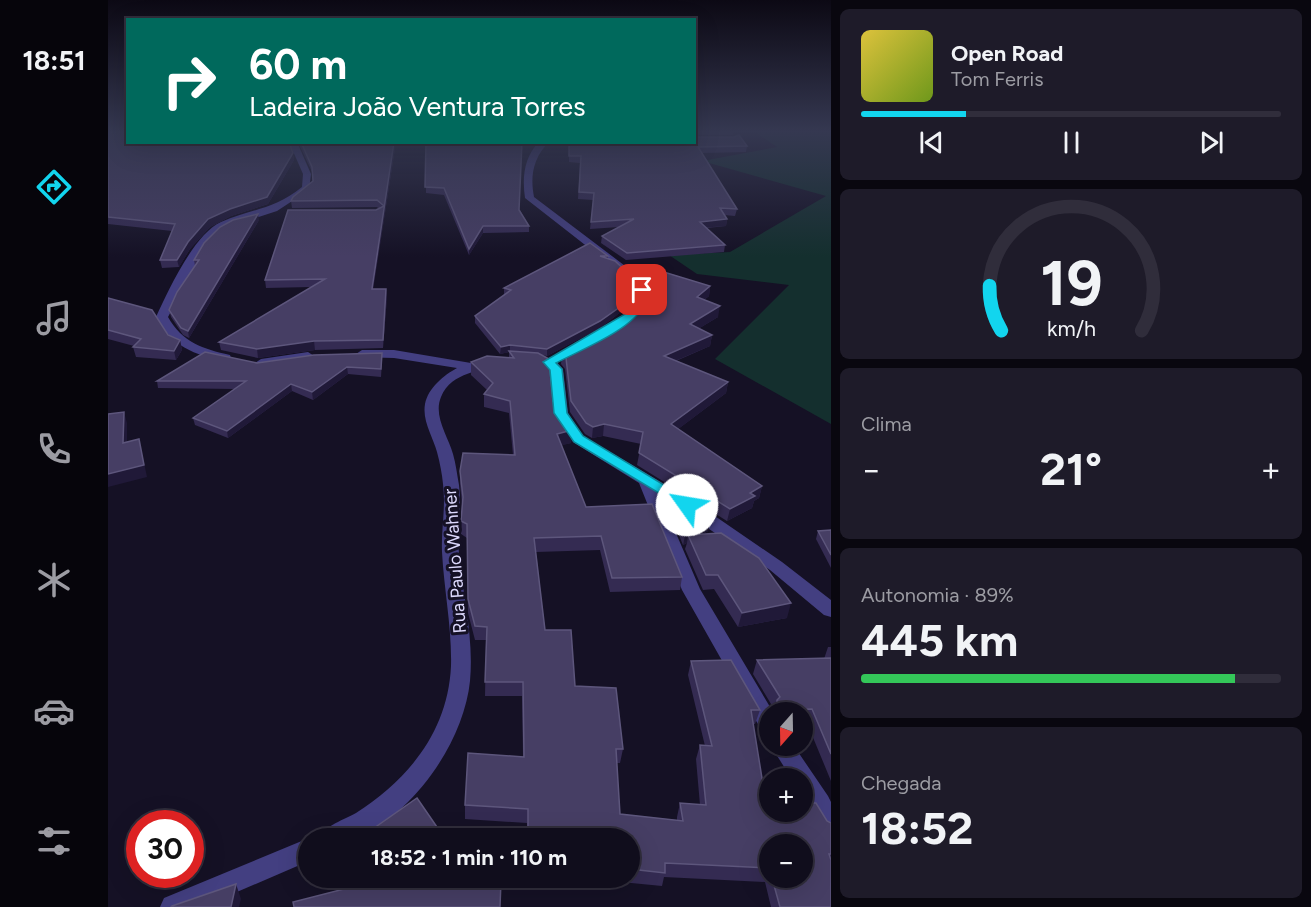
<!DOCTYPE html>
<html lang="pt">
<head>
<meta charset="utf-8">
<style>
  body { margin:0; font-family:Figtree,sans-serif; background:#1e1b29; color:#f1f3f6; height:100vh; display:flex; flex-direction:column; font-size:22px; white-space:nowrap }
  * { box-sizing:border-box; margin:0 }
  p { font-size:20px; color:#9c9ca3 }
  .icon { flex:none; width:33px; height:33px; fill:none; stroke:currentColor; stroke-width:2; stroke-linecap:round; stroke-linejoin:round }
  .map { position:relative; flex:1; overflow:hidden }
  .sheet { display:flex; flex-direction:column; gap:9px; padding:9px; background:#09070f; width:480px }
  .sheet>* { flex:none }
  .hud { position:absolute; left:18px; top:18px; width:570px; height:126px; border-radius:0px; box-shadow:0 6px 24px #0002,0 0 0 2px #302d3b; background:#00695c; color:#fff; overflow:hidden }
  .needle { width:39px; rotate:200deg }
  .controls { position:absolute; left:651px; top:702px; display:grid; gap:12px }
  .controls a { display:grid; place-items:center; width:54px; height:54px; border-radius:50%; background:#100d1c; box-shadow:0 6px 24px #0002,0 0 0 2px #302d3b; font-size:30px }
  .speed { position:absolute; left:18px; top:810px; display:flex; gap:12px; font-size:30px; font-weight:700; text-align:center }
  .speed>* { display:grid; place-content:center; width:78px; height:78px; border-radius:50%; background:#100d1c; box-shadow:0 6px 24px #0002,0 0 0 2px #302d3b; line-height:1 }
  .speed .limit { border:9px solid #d22; background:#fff; color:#111 }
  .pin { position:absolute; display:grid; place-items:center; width:51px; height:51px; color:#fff; margin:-26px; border-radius:12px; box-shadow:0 3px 9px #0006 }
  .me { position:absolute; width:66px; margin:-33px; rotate:302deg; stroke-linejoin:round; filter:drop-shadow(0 0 4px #0008) }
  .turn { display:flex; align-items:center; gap:21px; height:126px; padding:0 24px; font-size:27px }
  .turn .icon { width:78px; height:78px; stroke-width:2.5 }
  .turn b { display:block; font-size:42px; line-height:51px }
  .big { font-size:45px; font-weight:700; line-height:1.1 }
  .sheet .widget { flex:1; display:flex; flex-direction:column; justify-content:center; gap:9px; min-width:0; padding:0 21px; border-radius:9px; background:#1e1b29 }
  .sheet .dial { align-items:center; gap:0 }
  .dial svg { height:156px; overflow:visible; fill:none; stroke:#302d3b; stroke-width:7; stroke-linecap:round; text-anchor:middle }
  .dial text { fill:#f1f3f6; stroke:none }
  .song { display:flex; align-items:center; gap:18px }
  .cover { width:72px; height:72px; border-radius:9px; background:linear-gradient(135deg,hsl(50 70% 55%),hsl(80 70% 35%)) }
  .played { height:6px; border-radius:3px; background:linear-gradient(90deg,#12d5ee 25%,#302d3b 25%) }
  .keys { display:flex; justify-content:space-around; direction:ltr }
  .heat { display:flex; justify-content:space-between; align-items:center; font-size:33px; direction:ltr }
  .charge { height:9px; border-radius:4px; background:linear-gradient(90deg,#34c759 89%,#302d3b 0) }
  .trip { position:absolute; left:190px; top:828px; width:342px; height:60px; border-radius:30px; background:#100d1c; box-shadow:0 6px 24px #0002,0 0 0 2px #302d3b; font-weight:700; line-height:60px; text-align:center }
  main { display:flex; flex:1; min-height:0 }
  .tabs { display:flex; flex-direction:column; width:108px; justify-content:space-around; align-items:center; background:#06050b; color:#9c9ca3 }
  .tabs .icon { width:42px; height:42px }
  .tabs .current { color:#12d5ee }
  .tabs b { font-size:27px; color:#f1f3f6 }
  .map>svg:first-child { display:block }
</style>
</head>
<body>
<main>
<nav class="tabs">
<b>18:51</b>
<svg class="icon current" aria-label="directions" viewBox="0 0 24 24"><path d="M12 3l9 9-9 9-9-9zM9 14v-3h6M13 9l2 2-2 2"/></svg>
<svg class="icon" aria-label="music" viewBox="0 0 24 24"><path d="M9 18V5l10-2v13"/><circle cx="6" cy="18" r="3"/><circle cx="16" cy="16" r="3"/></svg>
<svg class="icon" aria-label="phone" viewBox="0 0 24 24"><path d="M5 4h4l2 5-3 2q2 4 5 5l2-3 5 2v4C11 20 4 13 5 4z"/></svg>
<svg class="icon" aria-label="climate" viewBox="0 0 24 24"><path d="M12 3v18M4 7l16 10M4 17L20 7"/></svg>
<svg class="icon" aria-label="car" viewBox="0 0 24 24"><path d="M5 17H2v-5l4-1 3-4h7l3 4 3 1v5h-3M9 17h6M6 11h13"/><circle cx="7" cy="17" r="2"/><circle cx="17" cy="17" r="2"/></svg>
<svg class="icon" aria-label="filters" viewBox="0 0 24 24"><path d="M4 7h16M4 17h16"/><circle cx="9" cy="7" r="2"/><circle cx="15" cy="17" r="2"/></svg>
</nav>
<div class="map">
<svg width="723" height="907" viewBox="0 0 723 907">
  <rect width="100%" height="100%" fill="#151125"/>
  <polygon fill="#142f2e" points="644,130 723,130 723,424 607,359 681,285 589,274 561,255 622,252 718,196 594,161 669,147"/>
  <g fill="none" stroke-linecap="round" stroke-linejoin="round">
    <g fill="#433f81" fill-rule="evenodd">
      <path d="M 181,142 L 189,142 L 203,174 L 201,190 L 169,211 L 114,229 L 93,255 L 60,317 C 74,342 95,349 122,355 L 123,358 L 117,362 C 86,354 64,347 48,317 C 60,291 86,234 113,222 C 142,209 166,210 194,187 L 195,174 Z"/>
      <path d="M 431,142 L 441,142 C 425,158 422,176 426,197 L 533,278 C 541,297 537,310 521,323 L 513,323 L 511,320 C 523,306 530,299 522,280 L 417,198 C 414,178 416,157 431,142 Z"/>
      <path d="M 254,350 L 286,350 L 363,363 L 382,357 L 388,361 C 375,374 344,370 333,397 C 325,416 340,436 345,454 C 348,464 349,475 351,485 C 354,508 349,531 351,554 C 355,596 366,638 362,681 C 356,741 306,814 249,837 C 239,841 223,838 212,838 C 217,825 236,820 248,813 C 301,779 340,731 343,666 C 344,628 336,590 334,552 C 333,530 338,507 335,484 C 334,474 332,463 329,452 C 325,437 314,421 317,404 C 320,388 336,375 349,368 L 286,358 L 249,357 L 248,354 Z"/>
      <polygon points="200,352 206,356 205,359 153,367 147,363 153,359"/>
      <polygon points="441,358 446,359 455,369 460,413 475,436 585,501 674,562 723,600 723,617 716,615 662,570 552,496 592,589 665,712 662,712 662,736 655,733 574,590 531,483 465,442 446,413 442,370 435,362"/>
      <polygon points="663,746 686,746 720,796 723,802 723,837 715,834 694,796 694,778 683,778"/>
      <polygon points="201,838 203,838 201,838 201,861 94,907 52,907 56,898"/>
    </g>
  </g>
  <g fill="#342b52" fill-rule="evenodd">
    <polygon points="0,130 185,153 186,160 160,204 123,216 102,227 82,249 71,267 54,268 52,260 64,231 0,224"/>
    <polygon points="586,130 626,130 625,135 586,135"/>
    <polygon points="190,142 288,142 265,289 278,289 279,297 275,348 207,350 150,358 113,350 111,342 203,287 158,288 157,280 271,209 269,207 184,208 183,201 205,181 204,172"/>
    <polygon points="318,142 412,210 421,226 421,232 375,233 361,255 336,195 318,193"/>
    <polygon points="461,142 586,142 639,146 638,152 593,153 629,209 627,216 616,215 619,219 618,226 599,228 617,245 616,252 518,260 493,243 494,236 511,227 482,229 485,200 470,199 472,163 461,162"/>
    <polygon points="151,220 81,338 75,335 63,317 61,310 87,266 86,260"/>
    <path d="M 482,243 L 500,256 L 500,258 L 524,300 L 518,308 L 492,328 L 439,356 L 434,355 L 445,401 L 464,430 L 463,443 L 453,445 L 478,507 L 574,577 L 572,590 L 502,592 L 492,550 L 428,552 L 437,630 L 467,686 L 515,749 L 512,763 L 508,763 L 512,814 L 569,820 L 569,817 L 572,803 L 592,805 L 588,759 L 592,745 L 597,746 L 580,675 L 583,661 L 652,710 L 647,724 L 645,724 L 658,803 L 723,823 L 723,907 L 663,907 L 657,882 L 556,877 L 554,886 L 513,882 L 513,878 L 522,878 L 522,838 L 419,838 L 419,823 L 357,819 L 357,805 L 415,757 L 414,696 L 377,696 L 378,640 L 367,640 L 360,613 L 359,538 L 353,534 L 354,504 L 352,484 L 352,471 L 405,455 L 401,413 L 376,407 L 376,394 L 379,390 L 363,375 L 363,362 L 401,357 L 401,352 L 392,354 L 367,323 L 367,316 L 397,295 L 396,294 L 396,288 ZM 662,844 L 694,878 L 662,878 Z"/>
    <polygon points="536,266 602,286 601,296 596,300 610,317 590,329 604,335 602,346 568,361 620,382 618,393 570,429 654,486 651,498 646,501 644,508 619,521 529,465 533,444 495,436 484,438 477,434 462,412 457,369 453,364 454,353 508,324 534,302 540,291 540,286 535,276"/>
    <polygon points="0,298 60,335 72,340 74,350 68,360 28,357 25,347 26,346 0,339"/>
    <polygon points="274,361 273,377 240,374 205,400 184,391 120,438 87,425 85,418 127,389 50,388 49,381 149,363"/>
    <polygon points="565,508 602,523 600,531 595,534 679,618 630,627 606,589 595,590 577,549 579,543 575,545 563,516"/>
    <polygon points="723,530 723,568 708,539 710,531"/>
    <polygon points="720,647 723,647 723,781 699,723 694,723 694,712 665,712 666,709 645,674 649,660 716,659"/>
    <polygon points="269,826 331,838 271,838"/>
  </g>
  <g fill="#201938">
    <polygon points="286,142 288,142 264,297 264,289"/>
    <polygon points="185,153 186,160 160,204 123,216 102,227 82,249 71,267 69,260 80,242 100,219"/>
    <polygon points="150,214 151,220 81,338 80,331"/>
    <polygon points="619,219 618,226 591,228 592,222"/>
    <polygon points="375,226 375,233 361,255 361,249"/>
    <polygon points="602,286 601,296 587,307 589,297"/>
    <polygon points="278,289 279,297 275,348 275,340"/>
    <polygon points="525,294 524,300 518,308 492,328 439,356 439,349"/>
    <polygon points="612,306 610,317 580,335 582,324"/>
    <polygon points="604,335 602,346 555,366 556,356"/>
    <polygon points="72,340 74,350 68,360 66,351"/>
    <polygon points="206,341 207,350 150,358 149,349"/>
    <polygon points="402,345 402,352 392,354 393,347"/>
    <polygon points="239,367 240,374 205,400 204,392"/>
    <polygon points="620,382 618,393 561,436 563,424"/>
    <polygon points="183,384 184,391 120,438 119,431"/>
    <polygon points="16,412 19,423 19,454 15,443"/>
    <polygon points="496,424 495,436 484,438 485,427"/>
    <polygon points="464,430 463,443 448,447 449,434"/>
    <polygon points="31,439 39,477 0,487 0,474"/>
    <polygon points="654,486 651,498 646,501 644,508 619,521 622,509 642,493"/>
    <polygon points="602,523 600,531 583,541 580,535 579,543 575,545 577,536"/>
    <polygon points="683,603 679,618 630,627 634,613"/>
    <polygon points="128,884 133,899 131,907 123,907"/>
  </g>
  <g fill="#463e64" stroke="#5d567c" stroke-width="1.5">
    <polygon points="0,130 20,130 20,142 181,142 185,153 159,197 122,209 100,219 80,242 69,260 52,260 67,224 0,217"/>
    <polygon points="631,135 639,146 590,147 629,209 612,208 619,219 592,222 617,245 519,253 494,236 526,219 483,222 486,193 471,192 473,156 461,156 461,142 586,142 586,137 626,137"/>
    <polygon points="193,142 286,142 264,289 278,289 275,340 206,341 149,349 111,342 217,279 157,280 180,210 268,210 276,206 269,200 183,201 185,197 205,181 204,167"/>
    <polygon points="318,142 414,142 411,210 421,226 375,226 361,249 336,188 317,187"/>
    <polygon points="150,214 80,331 73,328 61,310 69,292 91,260 86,260 96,243 112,227 125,220"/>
    <polygon points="482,243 500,256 492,256 507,261 523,276 526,284 525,294 519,302 492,321 439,349 402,345 393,347 367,316 403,290 396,288"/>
    <polygon points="536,266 602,286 589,297 612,306 582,324 604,335 556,356 620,382 563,424 654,486 642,493 647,496 622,509 531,453 535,432 496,424 485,427 478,423 463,401 458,358 454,353 508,324 534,302 541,289 541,276"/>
    <polygon points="0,298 44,310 60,335 72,340 66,351 25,347 33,339 0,330"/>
    <polygon points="401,351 430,353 441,359 445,401 464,430 449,434 478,507 544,504 574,577 504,578 493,536 426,538 437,630 463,630 467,686 508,688 515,749 508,749 512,814 575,821 572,803 598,805 592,745 604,746 583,661 623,660 652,710 643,710 658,803 662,803 662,812 694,812 694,803 708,803 719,821 723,823 723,854 721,854 723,860 723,907 672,907 664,878 694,878 694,844 662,844 662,868 557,863 557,873 522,869 522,838 420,838 420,809 357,805 360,753 416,757 415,682 377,682 379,627 367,626 360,599 359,524 353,521 355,497 352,471 355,453 407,455 402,401 376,394 385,383 363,362 379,356 406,358"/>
    <polygon points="97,352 149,363 206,355 274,353 273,369 239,367 204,392 183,384 119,431 85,418 138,381 49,381"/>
    <polygon points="16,412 15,443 31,439 36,465 0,474 0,414"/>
    <polygon points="565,508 579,508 602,523 577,536"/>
    <polygon points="723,530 723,555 710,531"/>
    <polygon points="613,533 651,558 683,603 634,613 610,575 598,575 580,535"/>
    <polygon points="723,658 723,754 704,709 669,710 669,700 672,697 649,660"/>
    <polygon points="309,798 331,830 330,838 274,838 269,826"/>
    <polygon points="279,878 349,878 393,881 392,907 186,907 185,902"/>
    <polygon points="128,884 123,907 63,907 64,906"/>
  </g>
  <linearGradient id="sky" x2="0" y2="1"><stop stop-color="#0c0914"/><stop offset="0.51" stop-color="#353851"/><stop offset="1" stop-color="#353851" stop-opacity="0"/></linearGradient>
  <rect width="723" height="257" fill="url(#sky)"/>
  <path fill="#12d5ee" stroke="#0c8a9b" stroke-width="1.5" d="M 534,287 L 539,290 C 538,295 538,301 536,305 C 524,330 472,350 448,363 L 454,369 L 459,413 L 475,436 L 584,502 L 587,505 L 579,510 L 466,442 L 446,413 L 442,370 L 435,362 L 519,313 L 526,304 L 528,290 Z"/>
  <g text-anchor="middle" stroke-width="6" stroke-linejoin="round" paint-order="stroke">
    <g font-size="18" fill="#dcd8fc" stroke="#151125">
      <text transform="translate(347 561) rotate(-94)" y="6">Rua Paulo Wahner</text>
    </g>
  </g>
</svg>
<div class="controls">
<a><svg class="needle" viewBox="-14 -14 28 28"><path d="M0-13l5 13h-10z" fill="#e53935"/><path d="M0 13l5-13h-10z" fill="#9c9ca3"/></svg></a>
<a>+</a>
<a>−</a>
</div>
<div class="speed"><div class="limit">30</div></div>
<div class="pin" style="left:534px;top:290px;background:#d93025"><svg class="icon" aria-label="arrive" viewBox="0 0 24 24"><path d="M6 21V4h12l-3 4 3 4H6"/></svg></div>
<svg class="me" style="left:579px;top:505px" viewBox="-20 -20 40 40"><circle r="19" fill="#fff"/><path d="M0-13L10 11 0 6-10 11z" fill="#12d5ee"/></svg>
<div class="trip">18:52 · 1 min · 110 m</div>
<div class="hud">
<div class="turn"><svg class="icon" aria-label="right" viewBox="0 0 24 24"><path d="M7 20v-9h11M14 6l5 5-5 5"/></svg><div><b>60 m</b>Ladeira João Ventura Torres</div></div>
</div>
</div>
<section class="sheet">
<div class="widget">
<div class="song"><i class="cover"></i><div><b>Open Road</b><p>Tom Ferris</p></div></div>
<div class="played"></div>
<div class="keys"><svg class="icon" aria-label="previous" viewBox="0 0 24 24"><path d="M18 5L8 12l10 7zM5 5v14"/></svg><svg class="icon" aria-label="pause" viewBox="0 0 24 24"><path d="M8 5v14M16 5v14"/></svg><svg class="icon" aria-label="next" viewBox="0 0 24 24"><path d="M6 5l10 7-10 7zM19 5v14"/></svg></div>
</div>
<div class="widget dial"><svg viewBox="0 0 100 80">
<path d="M14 69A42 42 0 1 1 86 69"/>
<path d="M14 69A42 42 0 0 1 8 46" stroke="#12d5ee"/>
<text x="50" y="56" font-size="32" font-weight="700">19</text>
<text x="50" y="72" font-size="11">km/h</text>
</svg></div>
<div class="widget"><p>Clima</p>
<div class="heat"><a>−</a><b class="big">21°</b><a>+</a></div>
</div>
<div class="widget"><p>Autonomia · 89%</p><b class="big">445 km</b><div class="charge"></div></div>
<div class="widget"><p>Chegada</p><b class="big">18:52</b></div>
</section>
</main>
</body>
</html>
